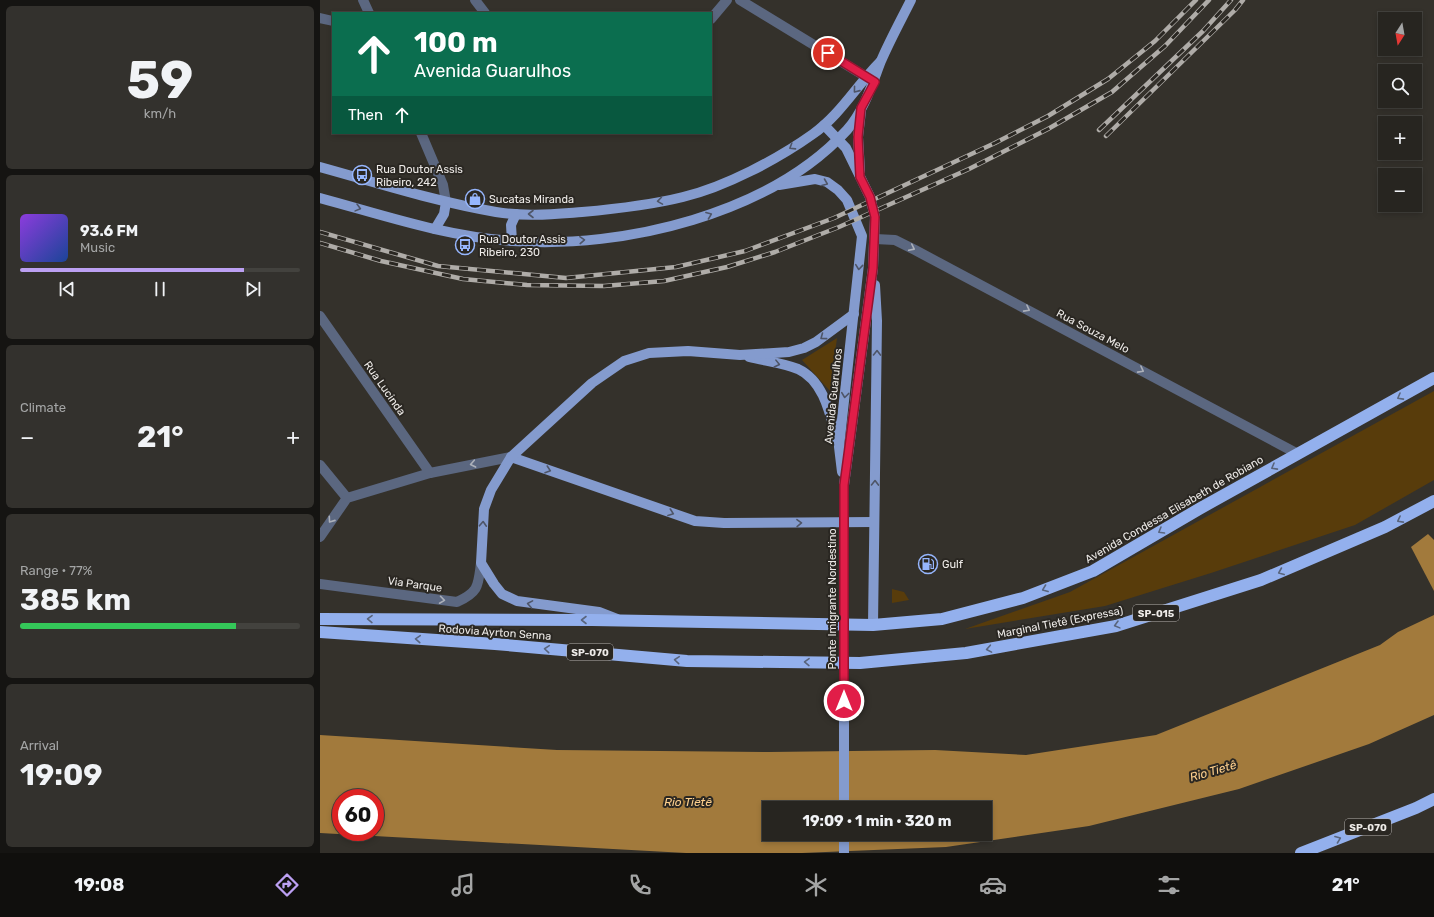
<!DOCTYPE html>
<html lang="en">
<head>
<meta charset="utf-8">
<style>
  body { margin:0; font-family:Rubik,sans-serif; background:#33312d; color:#f1f3f6; height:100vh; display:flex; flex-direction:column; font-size:15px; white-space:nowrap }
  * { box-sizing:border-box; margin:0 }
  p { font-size:13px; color:#a4a5a5 }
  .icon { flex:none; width:22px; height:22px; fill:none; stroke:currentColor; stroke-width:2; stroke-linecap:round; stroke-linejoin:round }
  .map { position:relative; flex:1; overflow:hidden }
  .panel { display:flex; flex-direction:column; gap:6px; padding:6px; background:#151412; width:320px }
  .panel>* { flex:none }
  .guide { position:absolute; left:12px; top:12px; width:380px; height:122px; border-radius:0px; box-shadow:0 2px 6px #0003,0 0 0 1px #43423e; background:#0b6e4f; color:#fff; overflow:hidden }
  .needle { width:26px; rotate:191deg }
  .controls { position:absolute; left:1058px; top:12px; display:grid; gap:8px }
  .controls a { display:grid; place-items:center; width:44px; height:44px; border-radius:0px; background:#272520; box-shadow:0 2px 6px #0003,0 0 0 1px #43423e; font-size:20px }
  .speed { position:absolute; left:12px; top:789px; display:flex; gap:8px; font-size:20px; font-weight:700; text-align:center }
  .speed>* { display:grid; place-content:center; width:52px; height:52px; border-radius:50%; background:#272520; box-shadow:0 2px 6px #0003,0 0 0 1px #43423e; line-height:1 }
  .speed .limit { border:6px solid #d22; background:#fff; color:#111 }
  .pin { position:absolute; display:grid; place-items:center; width:34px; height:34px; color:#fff; margin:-17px; border:2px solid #fff; border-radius:50%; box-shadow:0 1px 4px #0007 }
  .me { position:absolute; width:44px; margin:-22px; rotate:0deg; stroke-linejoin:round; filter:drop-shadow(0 0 3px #0008) }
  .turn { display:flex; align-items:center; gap:14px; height:84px; padding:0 16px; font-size:18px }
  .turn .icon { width:52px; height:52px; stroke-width:2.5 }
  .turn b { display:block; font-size:28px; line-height:34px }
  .then { display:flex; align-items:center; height:38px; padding:0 16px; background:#0003; gap:8px; font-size:15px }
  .big { font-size:30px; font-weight:700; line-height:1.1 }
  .panel .widget { flex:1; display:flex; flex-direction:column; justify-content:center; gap:6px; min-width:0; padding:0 14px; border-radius:6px; background:#33312d }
  .panel .dial { align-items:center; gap:0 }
  .dial b { font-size:52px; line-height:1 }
  .song { display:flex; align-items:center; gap:12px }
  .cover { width:48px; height:48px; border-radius:6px; background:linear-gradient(135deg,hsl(270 70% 55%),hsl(220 70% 35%)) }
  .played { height:4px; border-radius:2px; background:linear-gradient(90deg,#bca0f2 80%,#43423e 80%) }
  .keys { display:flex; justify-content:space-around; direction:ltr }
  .heat { display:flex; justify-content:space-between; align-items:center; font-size:22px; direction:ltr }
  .charge { height:6px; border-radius:3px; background:linear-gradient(90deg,#34c759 77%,#43423e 0) }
  .trip { position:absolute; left:442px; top:801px; width:230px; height:40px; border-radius:0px; background:#272520; box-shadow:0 2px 6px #0003,0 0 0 1px #43423e; font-weight:700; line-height:40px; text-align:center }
  .dock { display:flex; height:64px; justify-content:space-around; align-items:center; background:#100f0d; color:#a4a5a5 }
  .dock .icon { width:28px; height:28px }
  .dock .selected { color:#bca0f2 }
  .dock b { font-size:18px; color:#f1f3f6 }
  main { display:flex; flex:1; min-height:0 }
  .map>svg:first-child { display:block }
</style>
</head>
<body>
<main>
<section class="panel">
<div class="widget dial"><b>59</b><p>km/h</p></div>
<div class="widget">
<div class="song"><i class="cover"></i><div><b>93.6 FM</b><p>Music</p></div></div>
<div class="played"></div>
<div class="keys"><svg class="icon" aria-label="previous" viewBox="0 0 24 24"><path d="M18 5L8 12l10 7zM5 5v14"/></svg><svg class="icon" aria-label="pause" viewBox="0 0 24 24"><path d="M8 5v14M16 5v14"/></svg><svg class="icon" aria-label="next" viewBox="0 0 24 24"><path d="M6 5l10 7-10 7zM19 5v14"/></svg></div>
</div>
<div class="widget"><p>Climate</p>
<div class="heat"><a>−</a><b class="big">21°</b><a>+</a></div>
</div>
<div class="widget"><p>Range · 77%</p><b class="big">385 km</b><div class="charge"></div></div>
<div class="widget"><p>Arrival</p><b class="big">19:09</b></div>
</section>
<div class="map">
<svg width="1114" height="853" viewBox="0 0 1114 853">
  <rect width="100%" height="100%" fill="#34312b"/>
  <g fill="#583c0b">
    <polygon points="517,338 510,391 482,360"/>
    <polygon points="1114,391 1114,480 1035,525 891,573 785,606 645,629 750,592"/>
    <polygon points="572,589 584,592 589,600 572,603"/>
  </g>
  <g fill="#a27a3c" fill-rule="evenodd">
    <polygon points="1108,534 1114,540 1114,591 1091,547"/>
    <path d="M 1114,615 L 1114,715 L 1049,744 L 919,789 L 769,826 L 626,847 L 482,853 L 366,853 L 0,833 L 0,735 L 237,750 L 449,752 L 615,750 L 706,755 L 836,735 L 1060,645 L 1078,632 ZM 21,798 L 55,798 L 55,832 L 21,832 ZM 449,808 L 665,808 L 665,834 L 449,834 Z"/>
  </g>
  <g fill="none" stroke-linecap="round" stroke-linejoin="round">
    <g stroke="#5b6780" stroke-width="10">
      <polyline points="43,0 49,13"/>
      <polyline points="155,0 165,13"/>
      <polyline points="420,0 553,81"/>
      <polyline points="0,18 13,21"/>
      <polyline points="391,19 407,0"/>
      <polyline points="101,133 123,185 126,202"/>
      <polyline points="555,239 575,240 595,250 978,454"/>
      <polyline points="0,316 110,473"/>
      <polyline points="0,465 27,498"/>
      <polyline points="0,537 27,498 110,473 191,457"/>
      <path d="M 0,584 L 137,602 C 159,592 158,586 161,563"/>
    </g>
    <g stroke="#849bce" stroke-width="10">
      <polyline points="504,125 526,148 550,197 555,217 553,268 524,485 524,808"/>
      <path d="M 0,167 C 58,183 117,202 176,212 C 205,217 234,214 262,212 C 296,209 331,205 363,197 C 405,187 458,159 493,134 C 520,115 537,85 560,62"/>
      <polyline points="540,171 538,137 541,111"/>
      <polyline points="459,185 495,179 507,182 518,190 527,200 542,236 519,447 522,472"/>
      <path d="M 0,198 C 63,215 127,237 193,241 C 304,249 450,214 527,130 C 544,111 552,84 561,61 C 570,40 581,20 591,0"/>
      <polyline points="115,229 124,214 126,202"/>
      <polyline points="192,241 191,225 196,214"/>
      <path d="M 429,357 C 445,361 463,363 478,369 C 504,381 510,414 517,440"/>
      <polyline points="191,457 375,521 404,523 554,522"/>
      <polyline points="297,619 279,612 197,601 182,594 174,584 161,563 164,509 171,490 191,457 272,383 304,361 329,353 368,351 420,355 469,352 484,348 496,342 534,314"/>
      <polyline points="553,625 557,321 555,285"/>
      <polyline points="524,834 524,853"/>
    </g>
    <g stroke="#93b0ed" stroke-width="12">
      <polyline points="0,619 272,620 553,625 622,619 703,598 773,571 879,509 1114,378"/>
      <polyline points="0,632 175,644 367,661 540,663 646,653 796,626 941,580 1065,527 1114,501"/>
      <polyline points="981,853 1096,808 1114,799"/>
    </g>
    <defs>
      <g id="rail">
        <polyline points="779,130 883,31 911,0"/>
        <polyline points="786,136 915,10 923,0"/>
        <polyline points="0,232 118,266 246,278 356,267 425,251 514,218 675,143 728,116 788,79 835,41 876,0"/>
        <polyline points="0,243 61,261 143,279 207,285 284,286 344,281 407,267 455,252 519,227 649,169 728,129 792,92 845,46 889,0"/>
      </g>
    </defs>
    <use href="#rail" stroke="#afaca8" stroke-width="4.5"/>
    <use href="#rail" stroke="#2a2722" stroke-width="3" stroke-dasharray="9" stroke-linecap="butt"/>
  </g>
  <defs><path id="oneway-chevron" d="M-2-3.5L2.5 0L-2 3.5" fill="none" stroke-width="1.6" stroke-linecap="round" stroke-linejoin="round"/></defs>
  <g stroke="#4e5567">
    <use href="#oneway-chevron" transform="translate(536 90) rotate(129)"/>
    <use href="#oneway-chevron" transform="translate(472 147) rotate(148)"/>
    <use href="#oneway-chevron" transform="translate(505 183) rotate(22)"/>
    <use href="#oneway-chevron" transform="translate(340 201) rotate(171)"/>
    <use href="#oneway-chevron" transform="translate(38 208) rotate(15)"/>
    <use href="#oneway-chevron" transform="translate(211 214) rotate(180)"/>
    <use href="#oneway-chevron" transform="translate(389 215) rotate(-21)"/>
    <use href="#oneway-chevron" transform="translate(262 240) rotate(-3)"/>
    <use href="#oneway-chevron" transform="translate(539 267) rotate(96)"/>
    <use href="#oneway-chevron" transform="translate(503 337) rotate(143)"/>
    <use href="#oneway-chevron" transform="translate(557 353) rotate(-89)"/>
    <use href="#oneway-chevron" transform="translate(457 364) rotate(14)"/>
    <use href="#oneway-chevron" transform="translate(525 395) rotate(97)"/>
    <use href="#oneway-chevron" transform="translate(228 470) rotate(19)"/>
    <use href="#oneway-chevron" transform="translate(555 483) rotate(-89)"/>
    <use href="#oneway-chevron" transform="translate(351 513) rotate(20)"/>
    <use href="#oneway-chevron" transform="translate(479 523) rotate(-1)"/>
    <use href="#oneway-chevron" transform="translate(163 524) rotate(-87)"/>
    <use href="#oneway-chevron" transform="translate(210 604) rotate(-170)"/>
  </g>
  <g stroke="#acb0b9">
    <use href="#oneway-chevron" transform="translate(592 248) rotate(26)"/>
    <use href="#oneway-chevron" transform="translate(707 309) rotate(28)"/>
    <use href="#oneway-chevron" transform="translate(821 370) rotate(28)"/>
    <use href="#oneway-chevron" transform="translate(153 464) rotate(169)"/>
    <use href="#oneway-chevron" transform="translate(11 520) rotate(125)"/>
    <use href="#oneway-chevron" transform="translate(122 600) rotate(8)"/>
  </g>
  <g stroke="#59657d">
    <use href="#oneway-chevron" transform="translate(1080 397) rotate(151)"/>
    <use href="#oneway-chevron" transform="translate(954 467) rotate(151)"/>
    <use href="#oneway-chevron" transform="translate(1080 520) rotate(152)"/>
    <use href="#oneway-chevron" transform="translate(841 531) rotate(150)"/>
    <use href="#oneway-chevron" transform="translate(961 572) rotate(157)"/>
    <use href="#oneway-chevron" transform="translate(725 589) rotate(159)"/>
    <use href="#oneway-chevron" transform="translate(50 619) rotate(-179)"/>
    <use href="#oneway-chevron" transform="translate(264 620) rotate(-180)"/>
    <use href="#oneway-chevron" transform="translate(797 625) rotate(165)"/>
    <use href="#oneway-chevron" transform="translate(98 639) rotate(-176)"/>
    <use href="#oneway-chevron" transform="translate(227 649) rotate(-175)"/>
    <use href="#oneway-chevron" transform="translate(669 649) rotate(170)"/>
    <use href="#oneway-chevron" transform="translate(357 660) rotate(-175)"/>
    <use href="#oneway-chevron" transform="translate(487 662) rotate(-179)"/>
    <use href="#oneway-chevron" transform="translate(1018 839) rotate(-21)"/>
  </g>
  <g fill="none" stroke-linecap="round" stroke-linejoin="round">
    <defs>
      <polyline id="route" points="508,53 555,82 541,108 538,137 540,177 550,197 555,217 553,268 524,485 524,701"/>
    </defs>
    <use href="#route" stroke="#92132f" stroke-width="10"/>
    <use href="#route" stroke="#e11d48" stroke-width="7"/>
  </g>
  <defs>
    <symbol id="bus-ring" viewBox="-11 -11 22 22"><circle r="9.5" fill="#2a2722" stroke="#96b6fd" stroke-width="1.5"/><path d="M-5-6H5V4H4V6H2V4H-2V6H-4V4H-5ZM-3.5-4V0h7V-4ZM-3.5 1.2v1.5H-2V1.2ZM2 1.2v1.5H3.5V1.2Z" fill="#96b6fd"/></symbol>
    <symbol id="shop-ring" viewBox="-11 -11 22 22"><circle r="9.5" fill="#2a2722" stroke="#96b6fd" stroke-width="1.5"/><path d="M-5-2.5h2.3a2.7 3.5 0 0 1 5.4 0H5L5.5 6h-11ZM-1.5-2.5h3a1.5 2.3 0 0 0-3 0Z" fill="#96b6fd"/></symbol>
    <symbol id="fuel-ring" viewBox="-11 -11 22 22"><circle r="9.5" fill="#2a2722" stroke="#96b6fd" stroke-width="1.5"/><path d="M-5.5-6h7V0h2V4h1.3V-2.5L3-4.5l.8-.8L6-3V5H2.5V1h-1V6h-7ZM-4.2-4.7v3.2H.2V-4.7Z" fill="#96b6fd"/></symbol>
  </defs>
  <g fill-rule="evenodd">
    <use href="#bus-ring" x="31" y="164" width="22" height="22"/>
    <use href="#shop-ring" x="144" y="188" width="22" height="22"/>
    <use href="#bus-ring" x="134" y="234" width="22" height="22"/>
    <use href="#fuel-ring" x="597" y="553" width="22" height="22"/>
  </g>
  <g text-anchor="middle" stroke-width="4" stroke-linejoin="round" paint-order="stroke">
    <g fill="#2a2722" stroke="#b3b0ad" stroke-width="1">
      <rect x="813" y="605" width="46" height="16" rx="3"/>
      <rect x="247" y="644" width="46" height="16" rx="3"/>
      <rect x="1025" y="819" width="46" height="16" rx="3"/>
    </g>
    <g font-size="10" font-weight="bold" fill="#eeebe8">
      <text x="836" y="617">SP-015</text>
      <text x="270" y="656">SP-070</text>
      <text x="1048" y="831">SP-070</text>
    </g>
    <g font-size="11" fill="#eeebe8" stroke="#2a2722" text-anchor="start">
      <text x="56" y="173">Rua Doutor Assis<tspan x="56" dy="13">Ribeiro, 242</tspan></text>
      <text x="169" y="203">Sucatas Miranda</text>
      <text x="159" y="243">Rua Doutor Assis<tspan x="159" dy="13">Ribeiro, 230</tspan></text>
      <text x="622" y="568">Gulf</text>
    </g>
    <g font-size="11" fill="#eeebe8" stroke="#2a2722">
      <text transform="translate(773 331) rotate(28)" y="4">Rua Souza Melo</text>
      <text transform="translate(65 388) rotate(55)" y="4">Rua Lucinda</text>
      <text transform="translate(513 396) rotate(-84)" y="4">Avenida Guarulhos</text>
      <text transform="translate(854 509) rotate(-30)" y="4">Avenida Condessa Elisabeth de Robiano</text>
      <text transform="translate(95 584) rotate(8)" y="4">Via Parque</text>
      <text transform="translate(512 599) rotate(-90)" y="4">Ponte Imigrante Nordestino</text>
      <text transform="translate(740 622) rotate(-11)" y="4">Marginal Tietê (Expressa)</text>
      <text transform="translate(175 632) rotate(4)" y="4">Rodovia Ayrton Senna</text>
    </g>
    <g font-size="12" font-style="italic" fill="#fed08d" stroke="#2a2722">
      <text transform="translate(893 771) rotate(-16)" y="4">Rio Tietê</text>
      <text x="368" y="806">Rio Tietê</text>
    </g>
  </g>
</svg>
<div class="controls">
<a><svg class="needle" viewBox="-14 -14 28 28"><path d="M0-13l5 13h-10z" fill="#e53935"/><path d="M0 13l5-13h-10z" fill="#a4a5a5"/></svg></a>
<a><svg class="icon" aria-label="search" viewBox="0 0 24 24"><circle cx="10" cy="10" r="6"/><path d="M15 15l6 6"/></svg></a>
<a>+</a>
<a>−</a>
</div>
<div class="speed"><div class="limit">60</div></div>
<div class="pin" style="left:508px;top:53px;background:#d93025"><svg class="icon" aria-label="arrive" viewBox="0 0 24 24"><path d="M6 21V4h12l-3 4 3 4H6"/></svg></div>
<svg class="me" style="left:524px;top:701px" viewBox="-20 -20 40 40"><circle r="17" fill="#e11d48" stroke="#fff" stroke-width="3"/><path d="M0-11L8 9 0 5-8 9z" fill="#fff"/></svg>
<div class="trip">19:09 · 1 min · 320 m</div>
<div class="guide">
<div class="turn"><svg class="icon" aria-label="ahead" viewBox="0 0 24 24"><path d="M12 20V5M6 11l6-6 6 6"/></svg><div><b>100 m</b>Avenida Guarulhos</div></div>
<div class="then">Then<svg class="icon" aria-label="ahead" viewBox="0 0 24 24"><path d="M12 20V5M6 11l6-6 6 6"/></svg></div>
</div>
</div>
</main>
<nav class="dock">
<b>19:08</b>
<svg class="icon selected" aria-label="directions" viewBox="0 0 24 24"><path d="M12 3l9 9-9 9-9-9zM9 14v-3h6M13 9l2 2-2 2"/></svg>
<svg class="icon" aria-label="music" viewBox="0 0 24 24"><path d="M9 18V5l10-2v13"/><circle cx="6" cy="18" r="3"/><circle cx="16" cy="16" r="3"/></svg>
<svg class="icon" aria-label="phone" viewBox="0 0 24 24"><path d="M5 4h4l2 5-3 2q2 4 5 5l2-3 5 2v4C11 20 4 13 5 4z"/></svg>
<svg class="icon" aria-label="climate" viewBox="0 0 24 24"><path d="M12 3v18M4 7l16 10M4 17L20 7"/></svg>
<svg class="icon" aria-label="car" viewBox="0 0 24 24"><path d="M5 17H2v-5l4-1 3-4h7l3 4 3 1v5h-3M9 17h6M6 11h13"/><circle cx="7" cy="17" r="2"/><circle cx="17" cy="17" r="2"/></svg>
<svg class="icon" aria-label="filters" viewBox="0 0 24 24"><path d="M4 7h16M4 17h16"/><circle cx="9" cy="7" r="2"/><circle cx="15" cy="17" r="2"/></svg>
<b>21°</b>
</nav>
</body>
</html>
